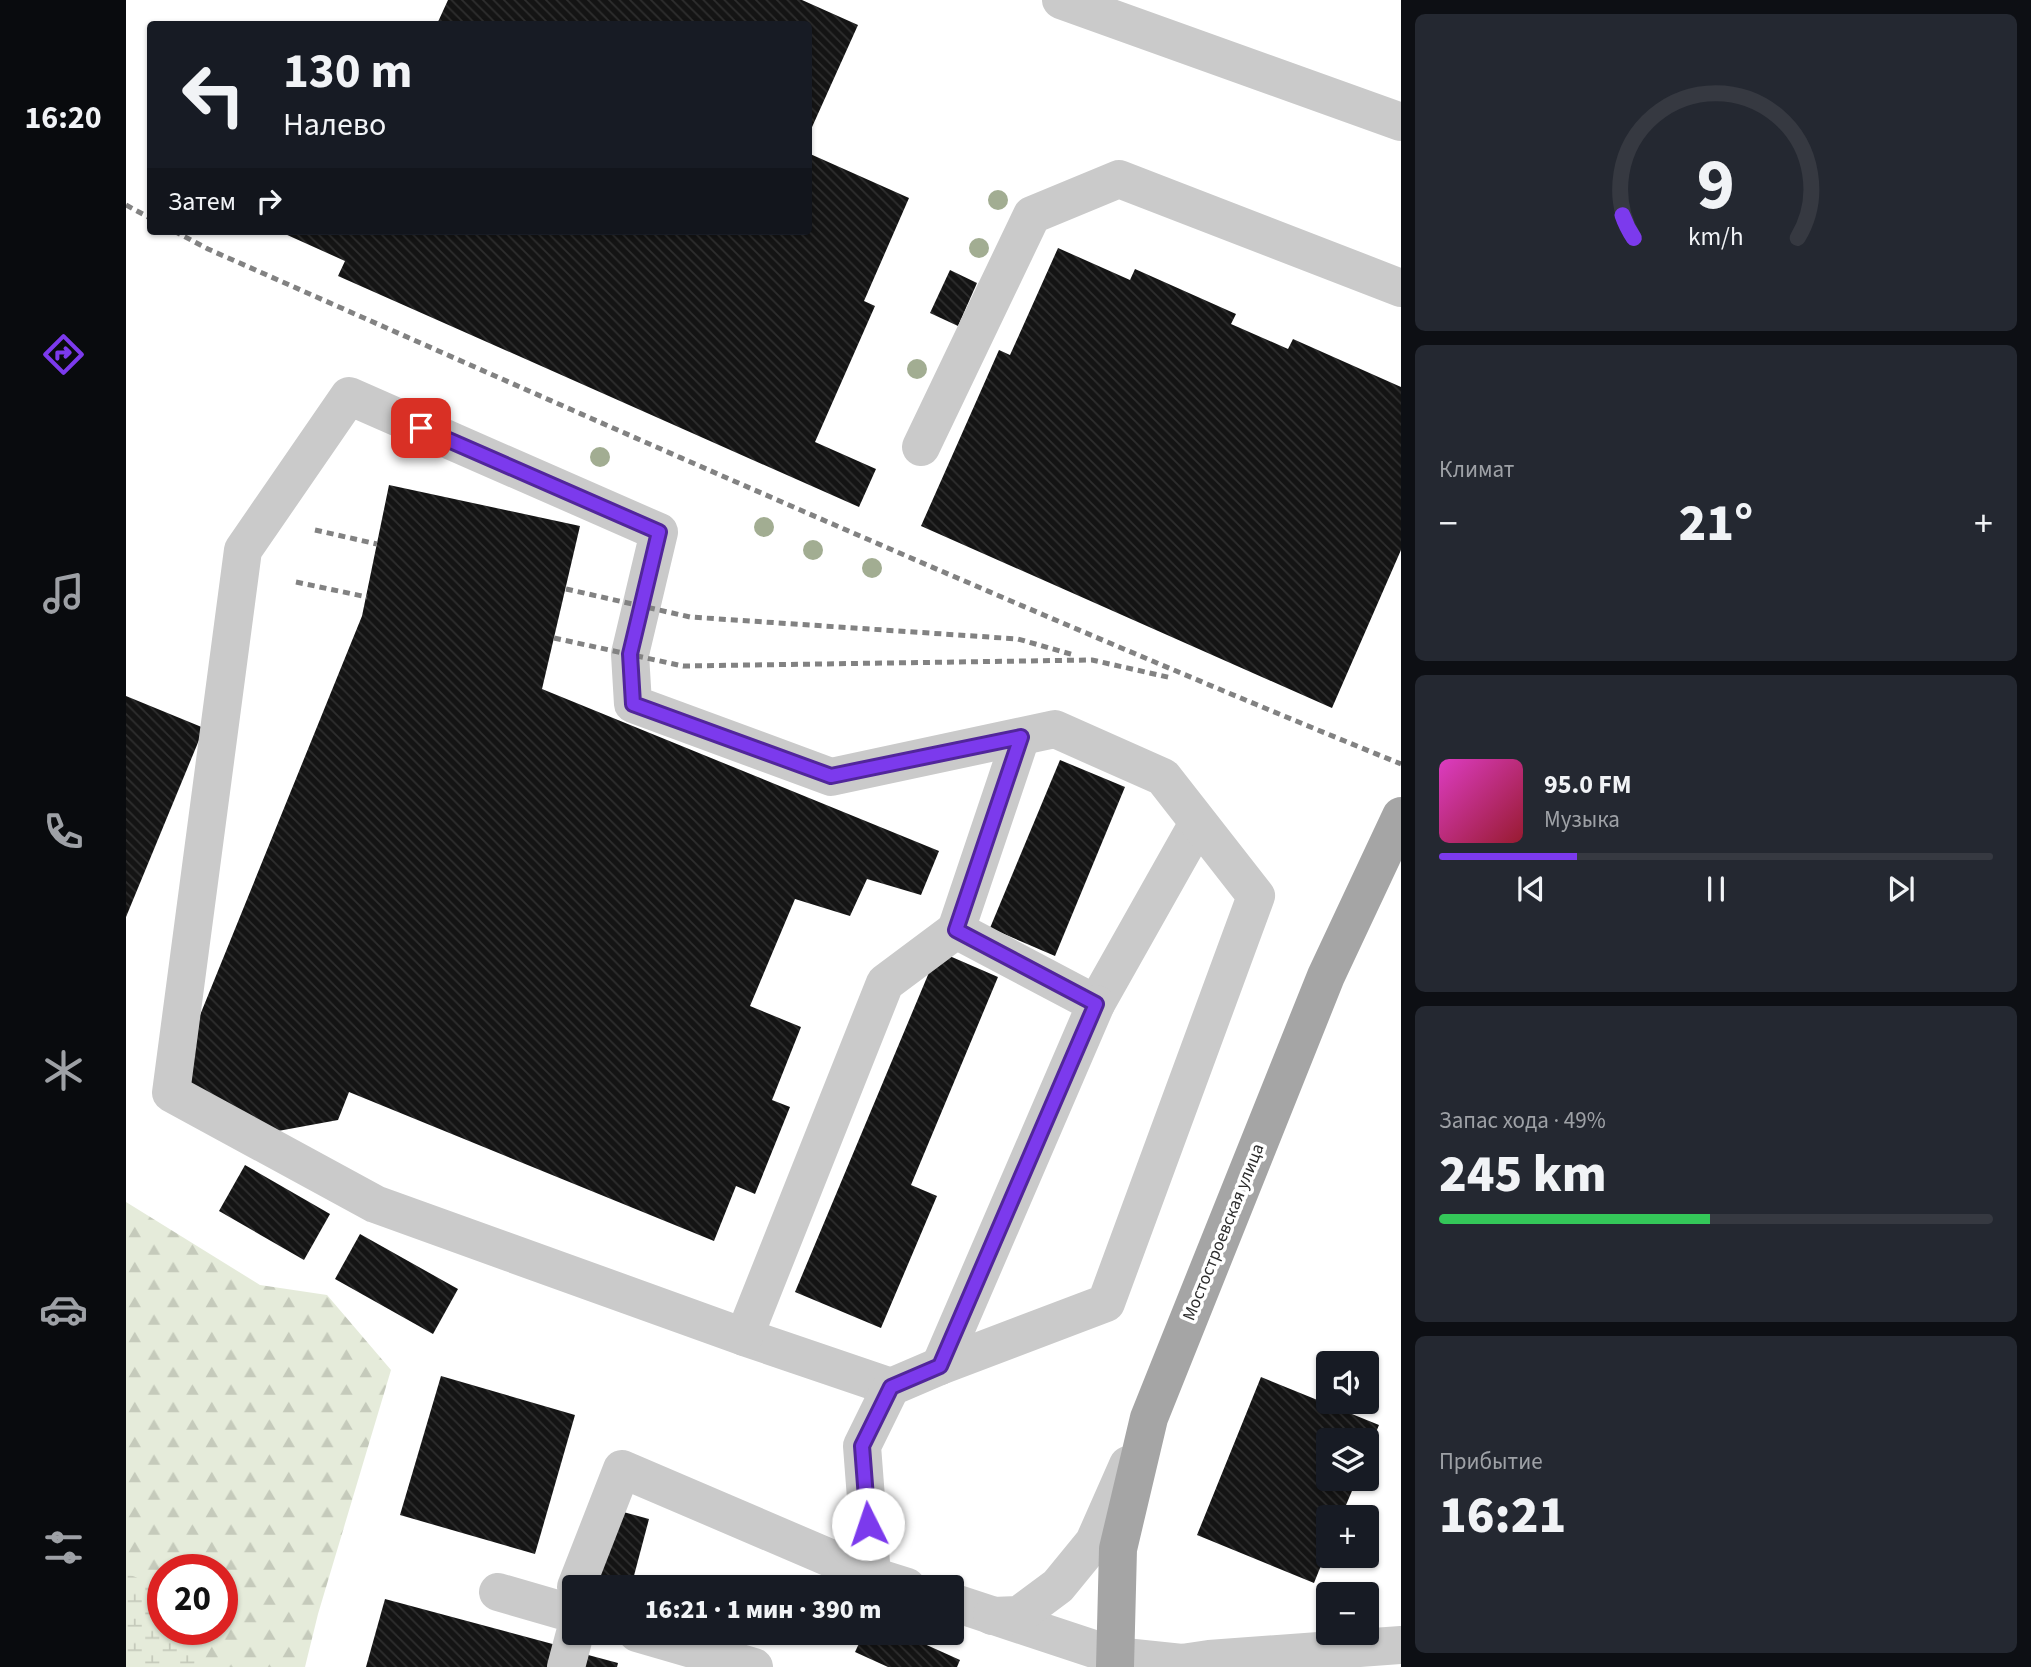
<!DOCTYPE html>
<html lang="ru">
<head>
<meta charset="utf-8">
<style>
  body { margin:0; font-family:"Source Sans 3",sans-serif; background:#242831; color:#f1f3f6; height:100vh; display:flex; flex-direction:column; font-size:26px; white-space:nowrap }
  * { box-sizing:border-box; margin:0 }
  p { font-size:23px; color:#9ea1a6 }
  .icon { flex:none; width:38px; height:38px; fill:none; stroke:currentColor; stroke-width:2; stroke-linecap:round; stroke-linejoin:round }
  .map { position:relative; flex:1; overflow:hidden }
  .sheet { display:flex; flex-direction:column; gap:14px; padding:14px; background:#0d0f14; width:630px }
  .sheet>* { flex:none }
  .banner { position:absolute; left:21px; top:21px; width:665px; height:214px; border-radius:7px; box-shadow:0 2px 5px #0004; background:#171b24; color:#f1f3f6; overflow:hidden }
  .tools { position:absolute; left:1190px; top:1351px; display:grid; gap:14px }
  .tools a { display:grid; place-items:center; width:63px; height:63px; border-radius:7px; background:#171b24; box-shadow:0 2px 5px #0004; font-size:35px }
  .speed { position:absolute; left:21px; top:1554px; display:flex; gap:14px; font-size:35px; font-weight:700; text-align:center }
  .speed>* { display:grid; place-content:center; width:91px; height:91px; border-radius:50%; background:#171b24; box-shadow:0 2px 5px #0004; line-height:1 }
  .speed .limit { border:10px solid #d22; background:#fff; color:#111 }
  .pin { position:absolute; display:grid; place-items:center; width:60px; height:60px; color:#fff; margin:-30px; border-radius:14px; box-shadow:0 4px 10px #0006 }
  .me { position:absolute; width:77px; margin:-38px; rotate:356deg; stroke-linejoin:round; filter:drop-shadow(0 0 5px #0008) }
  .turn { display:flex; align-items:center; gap:24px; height:147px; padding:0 21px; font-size:32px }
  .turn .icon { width:91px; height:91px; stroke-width:2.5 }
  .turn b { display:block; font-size:49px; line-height:60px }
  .then { display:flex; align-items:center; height:66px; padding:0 21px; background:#0003; gap:14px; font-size:26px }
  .big { font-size:52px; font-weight:800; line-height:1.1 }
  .sheet .card { flex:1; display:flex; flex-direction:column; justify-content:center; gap:10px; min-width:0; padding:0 24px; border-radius:10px; background:#242831 }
  .sheet .dial { align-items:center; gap:0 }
  .dial svg { height:182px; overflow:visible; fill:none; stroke:#363941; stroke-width:7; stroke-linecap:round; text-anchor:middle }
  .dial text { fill:#f1f3f6; stroke:none }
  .song { display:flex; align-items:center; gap:21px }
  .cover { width:84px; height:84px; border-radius:10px; background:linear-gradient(135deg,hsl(310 70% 55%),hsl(350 70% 35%)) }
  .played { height:7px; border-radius:4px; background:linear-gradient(90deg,#7c3aed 25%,#363941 25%) }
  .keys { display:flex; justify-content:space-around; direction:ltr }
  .heat { display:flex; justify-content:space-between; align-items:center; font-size:38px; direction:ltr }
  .charge { height:10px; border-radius:5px; background:linear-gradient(90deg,#34c759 49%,#363941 0) }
  .trip { position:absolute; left:436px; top:1575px; width:402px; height:70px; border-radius:7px; background:#171b24; box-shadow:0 2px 5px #0004; font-weight:800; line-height:70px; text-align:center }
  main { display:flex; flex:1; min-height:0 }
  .tab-bar { display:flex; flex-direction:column; width:126px; justify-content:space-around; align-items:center; background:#090b0e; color:#9ea1a6 }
  .tab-bar .icon { width:49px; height:49px }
  .tab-bar .current { color:#7c3aed }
  .tab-bar b { font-size:32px; color:#f1f3f6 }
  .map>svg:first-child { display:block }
</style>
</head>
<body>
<main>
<nav class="tab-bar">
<b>16:20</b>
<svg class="icon current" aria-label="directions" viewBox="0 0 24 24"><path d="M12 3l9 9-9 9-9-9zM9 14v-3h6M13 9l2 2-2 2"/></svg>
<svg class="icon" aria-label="music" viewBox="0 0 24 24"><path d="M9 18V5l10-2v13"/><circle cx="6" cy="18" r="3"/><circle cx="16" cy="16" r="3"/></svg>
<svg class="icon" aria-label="phone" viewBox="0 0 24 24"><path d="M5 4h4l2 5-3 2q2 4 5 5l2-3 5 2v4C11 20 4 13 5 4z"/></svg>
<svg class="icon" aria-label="climate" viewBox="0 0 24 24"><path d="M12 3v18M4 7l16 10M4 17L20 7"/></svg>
<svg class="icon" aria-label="car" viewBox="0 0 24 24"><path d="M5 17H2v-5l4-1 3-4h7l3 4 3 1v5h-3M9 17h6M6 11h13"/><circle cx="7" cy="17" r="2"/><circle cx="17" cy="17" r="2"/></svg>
<svg class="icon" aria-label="filters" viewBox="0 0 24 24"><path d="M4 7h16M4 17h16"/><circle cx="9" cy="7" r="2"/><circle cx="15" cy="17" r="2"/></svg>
</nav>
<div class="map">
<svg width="1275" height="1667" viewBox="0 0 1275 1667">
  <defs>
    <pattern id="forest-firs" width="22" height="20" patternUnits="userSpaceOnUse" patternTransform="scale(1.75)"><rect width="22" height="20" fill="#e5ebda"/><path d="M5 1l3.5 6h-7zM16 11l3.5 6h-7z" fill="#c5cabb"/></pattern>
    <pattern id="wetland-marsh" width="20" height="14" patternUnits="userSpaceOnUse" patternTransform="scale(1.75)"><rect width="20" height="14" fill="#e5ebda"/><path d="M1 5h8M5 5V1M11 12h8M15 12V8" fill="none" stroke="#c5cabb"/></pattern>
    <pattern id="building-back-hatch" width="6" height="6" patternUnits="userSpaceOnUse" patternTransform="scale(1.75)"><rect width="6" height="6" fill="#141414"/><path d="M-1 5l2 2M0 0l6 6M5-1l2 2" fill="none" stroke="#2e2e2e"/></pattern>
  </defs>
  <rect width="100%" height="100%" fill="#fff"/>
  <path fill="url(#forest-firs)" fill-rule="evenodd" d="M 0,1202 L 134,1285 L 201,1295 L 265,1370 L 192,1614 L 179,1667 L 0,1667 ZM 37,1570 L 96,1570 L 96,1629 L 37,1629 Z"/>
  <polygon fill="url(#wetland-marsh)" points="0,1573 37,1589 37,1629 68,1629 72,1667 0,1667"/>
  <g fill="url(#building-back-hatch)">
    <polygon points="322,0 676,0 732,25 682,136 682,24 311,24"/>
    <polygon points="682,153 783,198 738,301 749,306 689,442 750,469 733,507 212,276 219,261 159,234 161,231 682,231"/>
    <polygon points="932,248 1004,280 1009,269 1110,314 1105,324 1162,349 1167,339 1275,387 1275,550 1206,708 795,526 873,350 884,355"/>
    <polygon points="824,270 851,283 832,326 804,313"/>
    <polygon points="263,485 454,526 416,689 813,851 795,895 741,879 724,916 669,899 624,1006 675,1027 646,1100 664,1107 629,1194 610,1186 588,1241 223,1092 212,1120 152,1131 68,1097 57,1057 236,616"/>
    <polygon points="0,696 78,728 0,917"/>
    <polygon points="934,760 999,787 929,956 864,928"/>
    <polygon points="812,951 872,977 785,1185 811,1196 755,1328 669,1292"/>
    <polygon points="119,1165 204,1214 178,1260 93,1211"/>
    <polygon points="234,1234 332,1289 307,1334 209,1279"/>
    <polygon points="315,1376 449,1415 409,1554 274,1515"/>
    <polygon points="1135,1377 1253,1425 1241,1454 1241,1440 1202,1440 1202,1479 1231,1479 1215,1517 1202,1517 1202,1548 1188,1583 1071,1535"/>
    <polygon points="490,1510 523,1519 505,1587 469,1587"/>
    <polygon points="259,1599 434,1646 428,1667 240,1667"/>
    <polygon points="738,1633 774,1633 834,1660 831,1667 762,1667 729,1652"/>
    <polygon points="451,1652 492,1663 491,1667 447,1667"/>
  </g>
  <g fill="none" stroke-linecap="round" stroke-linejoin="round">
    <g stroke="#cacaca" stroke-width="38">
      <polyline points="935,0 1275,122"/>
      <polyline points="795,447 906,215 993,179 1275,288"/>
      <polyline points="895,737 830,930 970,1004 1072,823"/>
      <polyline points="618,1337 765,1387"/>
      <polyline points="814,1366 970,1004"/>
      <polyline points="746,1576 736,1446 765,1387 814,1366 980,1303 1130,896 1037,777 929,729 705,777 507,704 504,654 533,532 223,396 117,550 45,1093 249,1204 618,1337 759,983 830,930"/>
      <polyline points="450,1587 496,1469 746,1576 781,1587"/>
      <polyline points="372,1592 448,1614"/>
      <polyline points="826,1602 989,1656 1056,1663 1083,1659 1275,1645"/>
      <polyline points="866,1616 893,1615 932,1586 968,1542 1002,1465"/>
      <polyline points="511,1633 628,1667"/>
      <polyline points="440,1667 449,1633"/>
    </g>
    <polyline stroke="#a5a5a5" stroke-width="38" points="989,1667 992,1549 1023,1418 1200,976 1275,816"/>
    <g stroke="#828282" stroke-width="5" stroke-dasharray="7 5" stroke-linecap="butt">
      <polyline points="0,205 24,218"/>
      <path d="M 48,231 L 82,249 C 478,424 874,601 1275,764"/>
      <polyline points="189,530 251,544"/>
      <polyline points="170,582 241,597"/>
      <polyline points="440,589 564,617 892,639 948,655"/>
      <polyline points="428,638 557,666 966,660 1046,678"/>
    </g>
  </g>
  <g fill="#a2ad92">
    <circle cx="872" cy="200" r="10"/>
    <circle cx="853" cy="248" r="10"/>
    <circle cx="791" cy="369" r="10"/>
    <circle cx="474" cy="457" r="10"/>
    <circle cx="638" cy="527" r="10"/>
    <circle cx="687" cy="550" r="10"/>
    <circle cx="746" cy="568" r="10"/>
  </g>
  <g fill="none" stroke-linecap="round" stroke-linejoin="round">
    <defs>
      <polyline id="route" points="295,428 533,532 504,654 507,704 705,776 895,737 830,930 970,1004 814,1366 765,1387 736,1446 742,1524"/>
    </defs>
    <use href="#route" stroke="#51269a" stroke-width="18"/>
    <use href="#route" stroke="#7c3aed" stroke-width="12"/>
  </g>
  <g text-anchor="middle" stroke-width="7" stroke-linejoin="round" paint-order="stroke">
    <g font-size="18" fill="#2d2d2d" stroke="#fff">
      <text transform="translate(1097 1232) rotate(-68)" y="6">Мостостроевская улица</text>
    </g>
  </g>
</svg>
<div class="tools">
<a><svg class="icon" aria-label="sound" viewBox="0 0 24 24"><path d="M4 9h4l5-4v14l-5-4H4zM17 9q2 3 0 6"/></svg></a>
<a><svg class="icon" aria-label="layers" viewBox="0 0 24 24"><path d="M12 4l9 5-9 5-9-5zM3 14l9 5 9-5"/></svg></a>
<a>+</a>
<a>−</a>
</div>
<div class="speed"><div class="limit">20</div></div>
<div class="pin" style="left:295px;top:428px;background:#d93025"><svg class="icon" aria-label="arrive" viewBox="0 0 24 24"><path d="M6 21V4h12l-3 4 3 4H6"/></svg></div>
<svg class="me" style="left:742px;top:1524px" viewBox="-20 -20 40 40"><circle r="19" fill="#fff"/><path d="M0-13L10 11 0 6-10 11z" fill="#7c3aed"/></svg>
<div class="trip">16:21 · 1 мин · 390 m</div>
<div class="banner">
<div class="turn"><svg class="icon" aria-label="left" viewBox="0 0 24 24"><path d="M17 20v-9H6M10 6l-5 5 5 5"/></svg><div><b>130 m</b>Налево</div></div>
<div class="then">Затем<svg class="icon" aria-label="right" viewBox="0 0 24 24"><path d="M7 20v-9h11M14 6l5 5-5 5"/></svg></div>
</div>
</div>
<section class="sheet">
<div class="card dial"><svg viewBox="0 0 100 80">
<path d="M14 69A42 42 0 1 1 86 69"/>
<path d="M14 69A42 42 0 0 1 9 59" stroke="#7c3aed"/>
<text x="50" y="56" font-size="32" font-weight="700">9</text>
<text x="50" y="72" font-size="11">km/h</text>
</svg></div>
<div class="card"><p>Климат</p>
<div class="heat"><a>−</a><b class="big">21°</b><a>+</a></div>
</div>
<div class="card">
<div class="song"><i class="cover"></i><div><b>95.0 FM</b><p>Музыка</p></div></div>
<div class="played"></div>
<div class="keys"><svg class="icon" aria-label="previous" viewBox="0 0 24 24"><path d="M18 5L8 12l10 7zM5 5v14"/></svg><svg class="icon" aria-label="pause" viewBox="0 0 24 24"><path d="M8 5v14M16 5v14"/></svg><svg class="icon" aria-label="next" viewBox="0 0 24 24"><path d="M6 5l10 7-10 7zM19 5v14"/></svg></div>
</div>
<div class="card"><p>Запас хода · 49%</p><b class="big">245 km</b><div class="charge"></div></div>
<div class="card"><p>Прибытие</p><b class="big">16:21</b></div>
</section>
</main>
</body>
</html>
